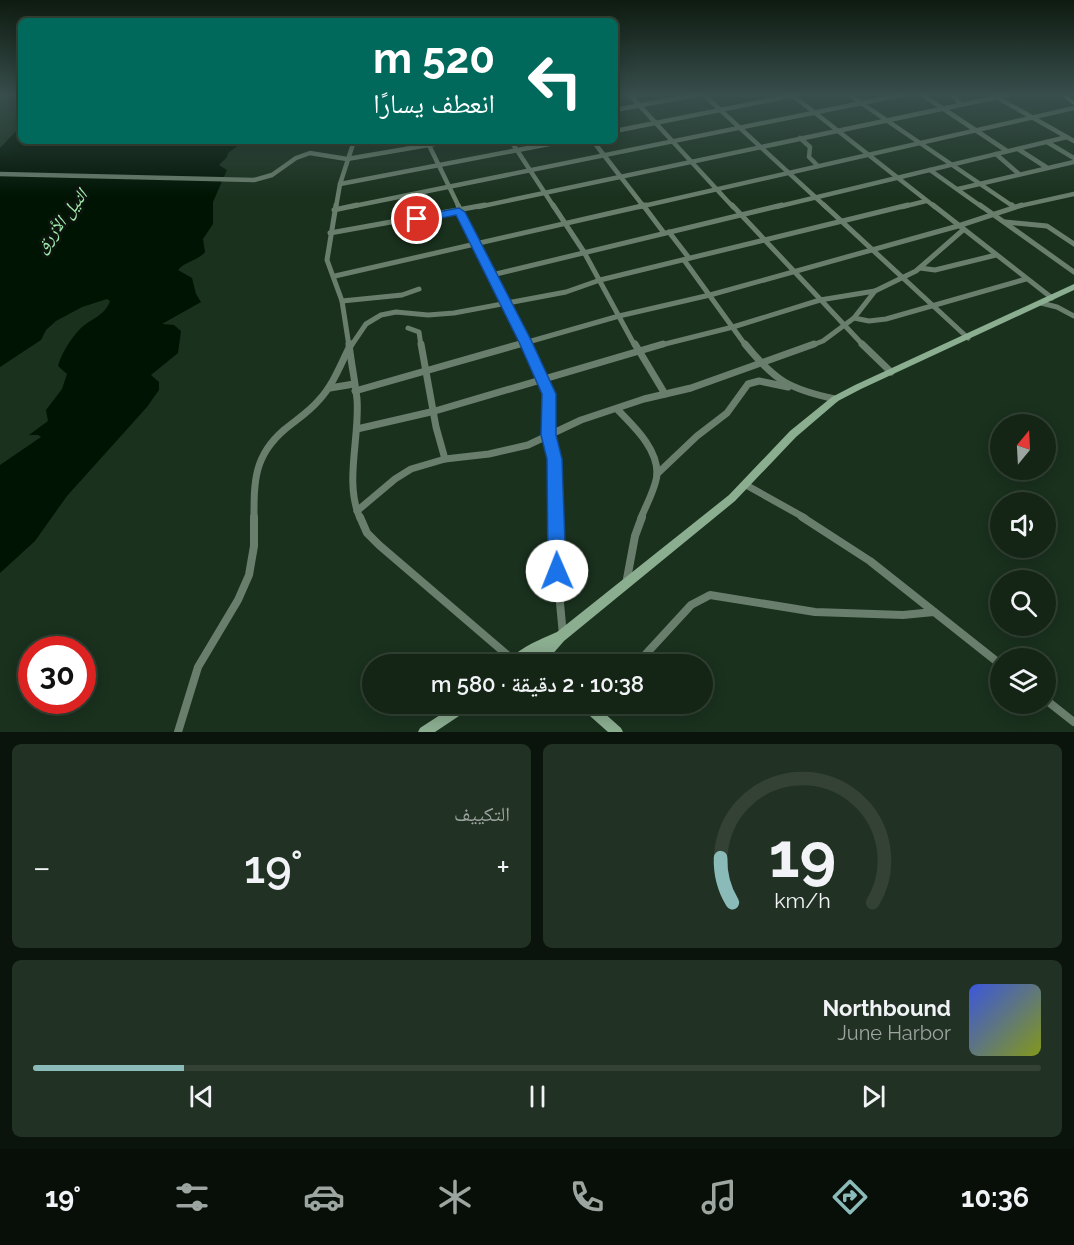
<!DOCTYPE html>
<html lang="ar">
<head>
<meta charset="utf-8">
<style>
  body { margin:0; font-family:Raleway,"Noto Naskh Arabic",sans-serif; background:#213123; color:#f1f3f6; direction:rtl; height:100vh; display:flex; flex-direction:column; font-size:22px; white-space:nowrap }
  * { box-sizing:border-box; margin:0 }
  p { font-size:20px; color:#9da5a1 }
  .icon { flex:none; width:33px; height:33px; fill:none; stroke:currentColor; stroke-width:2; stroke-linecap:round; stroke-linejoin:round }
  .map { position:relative; height:732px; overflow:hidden; direction:ltr }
  .details { display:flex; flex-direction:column; gap:12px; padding:12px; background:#0b140c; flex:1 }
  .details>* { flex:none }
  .guide { position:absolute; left:18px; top:18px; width:600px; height:126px; border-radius:9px; box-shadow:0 3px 15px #0003,0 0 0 2px #334235; direction:rtl; background:#00695c; color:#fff; overflow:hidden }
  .needle { width:39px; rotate:18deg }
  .controls { position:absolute; left:990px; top:414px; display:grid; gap:12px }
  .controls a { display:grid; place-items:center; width:66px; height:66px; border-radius:50%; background:#142516; box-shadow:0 3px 15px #0003,0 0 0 2px #334235; font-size:30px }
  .speed { position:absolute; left:18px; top:636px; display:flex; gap:12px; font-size:30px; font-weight:700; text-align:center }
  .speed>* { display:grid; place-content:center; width:78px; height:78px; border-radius:50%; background:#142516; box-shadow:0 3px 15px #0003,0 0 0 2px #334235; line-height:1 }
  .speed .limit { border:9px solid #d22; background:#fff; color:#111 }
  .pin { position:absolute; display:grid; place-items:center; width:51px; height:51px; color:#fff; margin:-26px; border:3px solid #fff; border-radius:50%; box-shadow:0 2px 6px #0007 }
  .me { position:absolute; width:66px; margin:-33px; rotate:359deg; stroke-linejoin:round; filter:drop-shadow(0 0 4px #0008) }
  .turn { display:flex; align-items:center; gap:21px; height:126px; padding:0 24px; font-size:27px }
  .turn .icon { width:78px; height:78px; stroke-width:2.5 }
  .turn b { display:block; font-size:42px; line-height:51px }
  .big { font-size:45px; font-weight:600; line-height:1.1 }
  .details .widget { flex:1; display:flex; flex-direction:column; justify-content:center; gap:9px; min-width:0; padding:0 21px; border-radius:9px; background:#213123 }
  .details .dial { align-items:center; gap:0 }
  .dial svg { height:156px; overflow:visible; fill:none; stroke:#334235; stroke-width:7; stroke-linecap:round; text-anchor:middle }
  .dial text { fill:#f1f3f6; stroke:none }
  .song { display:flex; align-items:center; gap:18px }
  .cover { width:72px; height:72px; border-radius:9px; background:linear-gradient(135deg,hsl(230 70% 55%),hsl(70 70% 35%)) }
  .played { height:6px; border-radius:3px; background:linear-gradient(90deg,#8bbbb9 15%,#334235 15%) }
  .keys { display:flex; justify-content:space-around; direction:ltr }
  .heat { display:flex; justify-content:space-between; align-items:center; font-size:33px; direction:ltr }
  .details .tiles { flex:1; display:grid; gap:12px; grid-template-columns:1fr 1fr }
  .widget:last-child { grid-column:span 2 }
  .trip { position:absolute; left:362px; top:654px; width:351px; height:60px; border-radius:30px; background:#142516; box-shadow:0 3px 15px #0003,0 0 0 2px #334235; font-weight:600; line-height:60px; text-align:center; direction:rtl }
  .menu { display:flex; height:96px; justify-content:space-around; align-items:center; background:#080f09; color:#9da5a1 }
  .menu .icon { width:42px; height:42px }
  .menu .on { color:#8bbbb9 }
  .menu b { font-size:27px; color:#f1f3f6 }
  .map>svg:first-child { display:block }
</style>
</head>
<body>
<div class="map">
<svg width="1074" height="732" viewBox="0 0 1074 732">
  <rect width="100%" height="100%" fill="#1a311e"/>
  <path fill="#001403" d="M 21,126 L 21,141 L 244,141 L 228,153 L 227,157 L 219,165 L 227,170 L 213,202 L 213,224 L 203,239 L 205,252 C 198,261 185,261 178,270 L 192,278 L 196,294 L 201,302 L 162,324 L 174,325 L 181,331 L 178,353 L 151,375 L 159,382 L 159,390 L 147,407 L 67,496 L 35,541 L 0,573 L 0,465 L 41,437 L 38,435 L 29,435 L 48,421 L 46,410 L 62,389 L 67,374 L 58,366 C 61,354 71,338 80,329 C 90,319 105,316 110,301 L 107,299 L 82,307 L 56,321 L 46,330 L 41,340 L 0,367 L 0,148 Z"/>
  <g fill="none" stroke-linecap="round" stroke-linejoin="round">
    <g stroke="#697e6c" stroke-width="4.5">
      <polyline points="629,94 733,207"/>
      <polyline points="703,94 826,207"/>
      <polyline points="791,94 935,207"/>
      <polyline points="848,94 1014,207"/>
      <polyline points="921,94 1007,151"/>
      <polyline points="952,94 960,104"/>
      <polyline points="991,94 1074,141"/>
      <polyline points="615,110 701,94"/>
      <polyline points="615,131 800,94"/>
      <polyline points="800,138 810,147 809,157 818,166"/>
      <polyline points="427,141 459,207"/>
      <polyline points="511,141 554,207"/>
      <polyline points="593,141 644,207"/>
      <polyline points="1047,142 1074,158"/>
      <polyline points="1018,149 1046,167"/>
      <polyline points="996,154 1019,174"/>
      <polyline points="930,170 982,207"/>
      <polyline points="0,174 254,180 272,175 296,158 310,153 347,159 452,141"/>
      <polyline points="340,184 565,141"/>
      <polyline points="958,189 1074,162"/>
      <polyline points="336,207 340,184 354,141"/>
      <polyline points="349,207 906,94"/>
      <polyline points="478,207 1012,94"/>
      <polyline points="639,207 1074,108"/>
      <polyline points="776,207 1067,137"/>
      <polyline points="902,207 926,201"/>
      <polyline points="1015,207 1074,194"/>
    </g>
    <g stroke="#697e6c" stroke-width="5">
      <polyline points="336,205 327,260 342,301 349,346"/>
      <polyline points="458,205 526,346"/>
      <polyline points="553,205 584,252 635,346"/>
      <polyline points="643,205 664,233"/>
      <polyline points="732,205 864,346"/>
      <polyline points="824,205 968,338"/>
      <polyline points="933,205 1052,298"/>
      <polyline points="980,205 1074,272"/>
      <polyline points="1012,205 1014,207"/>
      <polyline points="334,210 357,205"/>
      <polyline points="1005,222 1047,226 1074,244"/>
      <polyline points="669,232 689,258"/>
      <polyline points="330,233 485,205"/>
      <polyline points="684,260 746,346"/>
      <polyline points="920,268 935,270 996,255"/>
      <polyline points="492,275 782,205"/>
      <polyline points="335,276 646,205"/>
      <polyline points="342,301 402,295 419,289"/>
      <polyline points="1041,303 1057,307 1074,316"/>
      <polyline points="854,318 869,321 886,319 1026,279"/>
      <polyline points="408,328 419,332 421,346"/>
      <polyline points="351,346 366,324 381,315 396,312 428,315 454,313 566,292 600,280 908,205"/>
      <polyline points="514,346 619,316 710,295 958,226 1022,205"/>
      <polyline points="657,346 733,327 820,300 875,291"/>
      <polyline points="810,346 823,341 854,318 875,291 916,271 963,230"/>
    </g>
    <g stroke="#697e6c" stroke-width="7">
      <path d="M 349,344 C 351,362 355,381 357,399 C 360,437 344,483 360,518"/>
      <polyline points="421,344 436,427 445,459"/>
      <polyline points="525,344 549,394 549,435 555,459 556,518"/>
      <polyline points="635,344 665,394"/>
      <path d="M 745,344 C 775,381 789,389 835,399"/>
      <polyline points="862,344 891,372"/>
      <polyline points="330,388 354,384"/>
      <polyline points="355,391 520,344"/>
      <path d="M 617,409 C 633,426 657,447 657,473 C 657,486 646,505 641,518"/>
      <polyline points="357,429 435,411 663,344"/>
      <polyline points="657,474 697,436 727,413 748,384 759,381 788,387"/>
      <polyline points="746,485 805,518"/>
      <polyline points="357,511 395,479 411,469 445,459 489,454 528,445 581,420 644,399 691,388 814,344"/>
      <path d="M 254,518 C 254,481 254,456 284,430 C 296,420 309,412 319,400 C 334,384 341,363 351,344"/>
    </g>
    <g stroke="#697e6c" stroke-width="8">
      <polyline points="360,517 367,533 379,545 518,664"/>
      <polyline points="556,517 557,571 563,635"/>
      <polyline points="802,517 870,561 1000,664"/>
      <polyline points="626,584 635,536 642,517"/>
      <polyline points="632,664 645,655 691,605 710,595 815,612 903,615 934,612"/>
      <polyline points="1046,700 1074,722"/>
      <polyline points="178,732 198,667 238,600 249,575 254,546 254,517"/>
    </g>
    <g fill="#8bad90" fill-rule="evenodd">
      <polygon points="1059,94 1065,94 1074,101 1074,105"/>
      <path d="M 1074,284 L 1074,290 L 861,389 L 838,401 L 796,437 L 735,501 L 564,641 L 544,664 L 531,664 L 540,652 L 533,655 L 522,664 L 508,664 C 514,649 542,639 557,632 L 729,495 L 790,431 L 832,397 L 855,385 Z"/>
      <polygon points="457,704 473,704 471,708 435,732 418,732 420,728"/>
      <polygon points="579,704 594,704 621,728 623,732 608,732 581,708"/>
    </g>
  </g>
  <linearGradient id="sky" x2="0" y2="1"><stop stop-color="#0e1b10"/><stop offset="0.48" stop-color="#384e4c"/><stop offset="1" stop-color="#384e4c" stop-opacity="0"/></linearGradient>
  <rect width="1074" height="197" fill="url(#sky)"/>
  <polygon fill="#1a73e8" stroke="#114b97" stroke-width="1.5" points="459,208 465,212 532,342 556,394 556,435 562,459 566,571 563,578 557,580 551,578 548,571 547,459 541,435 542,394 519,342 456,215 417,223 411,219 417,216"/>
  <g text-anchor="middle" stroke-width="6" stroke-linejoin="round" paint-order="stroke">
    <g font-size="18" font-style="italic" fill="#a2ecae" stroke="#0c160e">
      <text transform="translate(61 221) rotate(-53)" y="6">النيل الأزرق</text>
    </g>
  </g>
</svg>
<div class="controls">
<a><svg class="needle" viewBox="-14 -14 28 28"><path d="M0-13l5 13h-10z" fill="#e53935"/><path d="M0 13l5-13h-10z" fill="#9da5a1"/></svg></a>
<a><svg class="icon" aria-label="sound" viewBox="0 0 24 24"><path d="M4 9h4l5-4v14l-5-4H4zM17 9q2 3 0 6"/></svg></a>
<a><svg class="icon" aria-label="search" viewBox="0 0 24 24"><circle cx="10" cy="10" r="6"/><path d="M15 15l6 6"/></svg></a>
<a><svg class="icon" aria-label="layers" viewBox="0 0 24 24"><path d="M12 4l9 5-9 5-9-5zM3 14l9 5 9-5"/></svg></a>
</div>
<div class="speed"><div class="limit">30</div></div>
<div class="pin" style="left:417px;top:219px;background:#d93025"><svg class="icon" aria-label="arrive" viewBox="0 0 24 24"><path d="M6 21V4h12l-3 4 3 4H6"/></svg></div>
<svg class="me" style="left:557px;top:571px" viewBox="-20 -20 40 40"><circle r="19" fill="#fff"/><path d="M0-13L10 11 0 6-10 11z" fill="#1a73e8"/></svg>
<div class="trip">10:38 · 2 دقيقة · 580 m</div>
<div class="guide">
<div class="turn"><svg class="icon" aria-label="left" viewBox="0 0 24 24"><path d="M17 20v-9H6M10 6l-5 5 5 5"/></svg><div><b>520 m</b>انعطف يسارًا</div></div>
</div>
</div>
<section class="details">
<div class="tiles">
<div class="widget dial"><svg viewBox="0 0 100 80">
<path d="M14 69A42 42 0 1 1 86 69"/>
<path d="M14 69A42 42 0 0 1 8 46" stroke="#8bbbb9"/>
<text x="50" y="56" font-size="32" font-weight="700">19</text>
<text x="50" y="72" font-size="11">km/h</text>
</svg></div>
<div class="widget"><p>التكييف</p>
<div class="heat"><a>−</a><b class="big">19°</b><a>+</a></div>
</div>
<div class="widget">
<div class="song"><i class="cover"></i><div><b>Northbound</b><p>June Harbor</p></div></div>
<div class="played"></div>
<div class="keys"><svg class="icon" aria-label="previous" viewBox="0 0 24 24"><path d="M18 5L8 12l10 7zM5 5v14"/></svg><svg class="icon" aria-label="pause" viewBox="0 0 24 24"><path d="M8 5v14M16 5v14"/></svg><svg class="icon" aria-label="next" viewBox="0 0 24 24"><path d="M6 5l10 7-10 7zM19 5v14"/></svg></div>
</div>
</div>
</section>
<nav class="menu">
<b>10:36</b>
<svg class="icon on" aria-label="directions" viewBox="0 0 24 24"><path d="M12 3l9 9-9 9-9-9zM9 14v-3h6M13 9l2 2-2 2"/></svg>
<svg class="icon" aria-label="music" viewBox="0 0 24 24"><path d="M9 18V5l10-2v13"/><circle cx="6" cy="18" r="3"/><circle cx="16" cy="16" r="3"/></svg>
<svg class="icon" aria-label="phone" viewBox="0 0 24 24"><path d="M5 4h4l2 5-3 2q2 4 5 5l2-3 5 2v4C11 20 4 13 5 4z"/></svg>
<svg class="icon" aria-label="climate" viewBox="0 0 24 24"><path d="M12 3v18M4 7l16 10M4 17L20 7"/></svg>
<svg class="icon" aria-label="car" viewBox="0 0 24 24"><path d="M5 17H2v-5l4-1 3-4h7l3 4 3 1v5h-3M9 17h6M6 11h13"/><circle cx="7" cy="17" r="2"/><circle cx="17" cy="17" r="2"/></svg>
<svg class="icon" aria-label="filters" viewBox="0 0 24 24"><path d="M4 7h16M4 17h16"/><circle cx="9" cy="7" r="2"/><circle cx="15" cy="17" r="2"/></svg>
<b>19°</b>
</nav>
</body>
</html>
